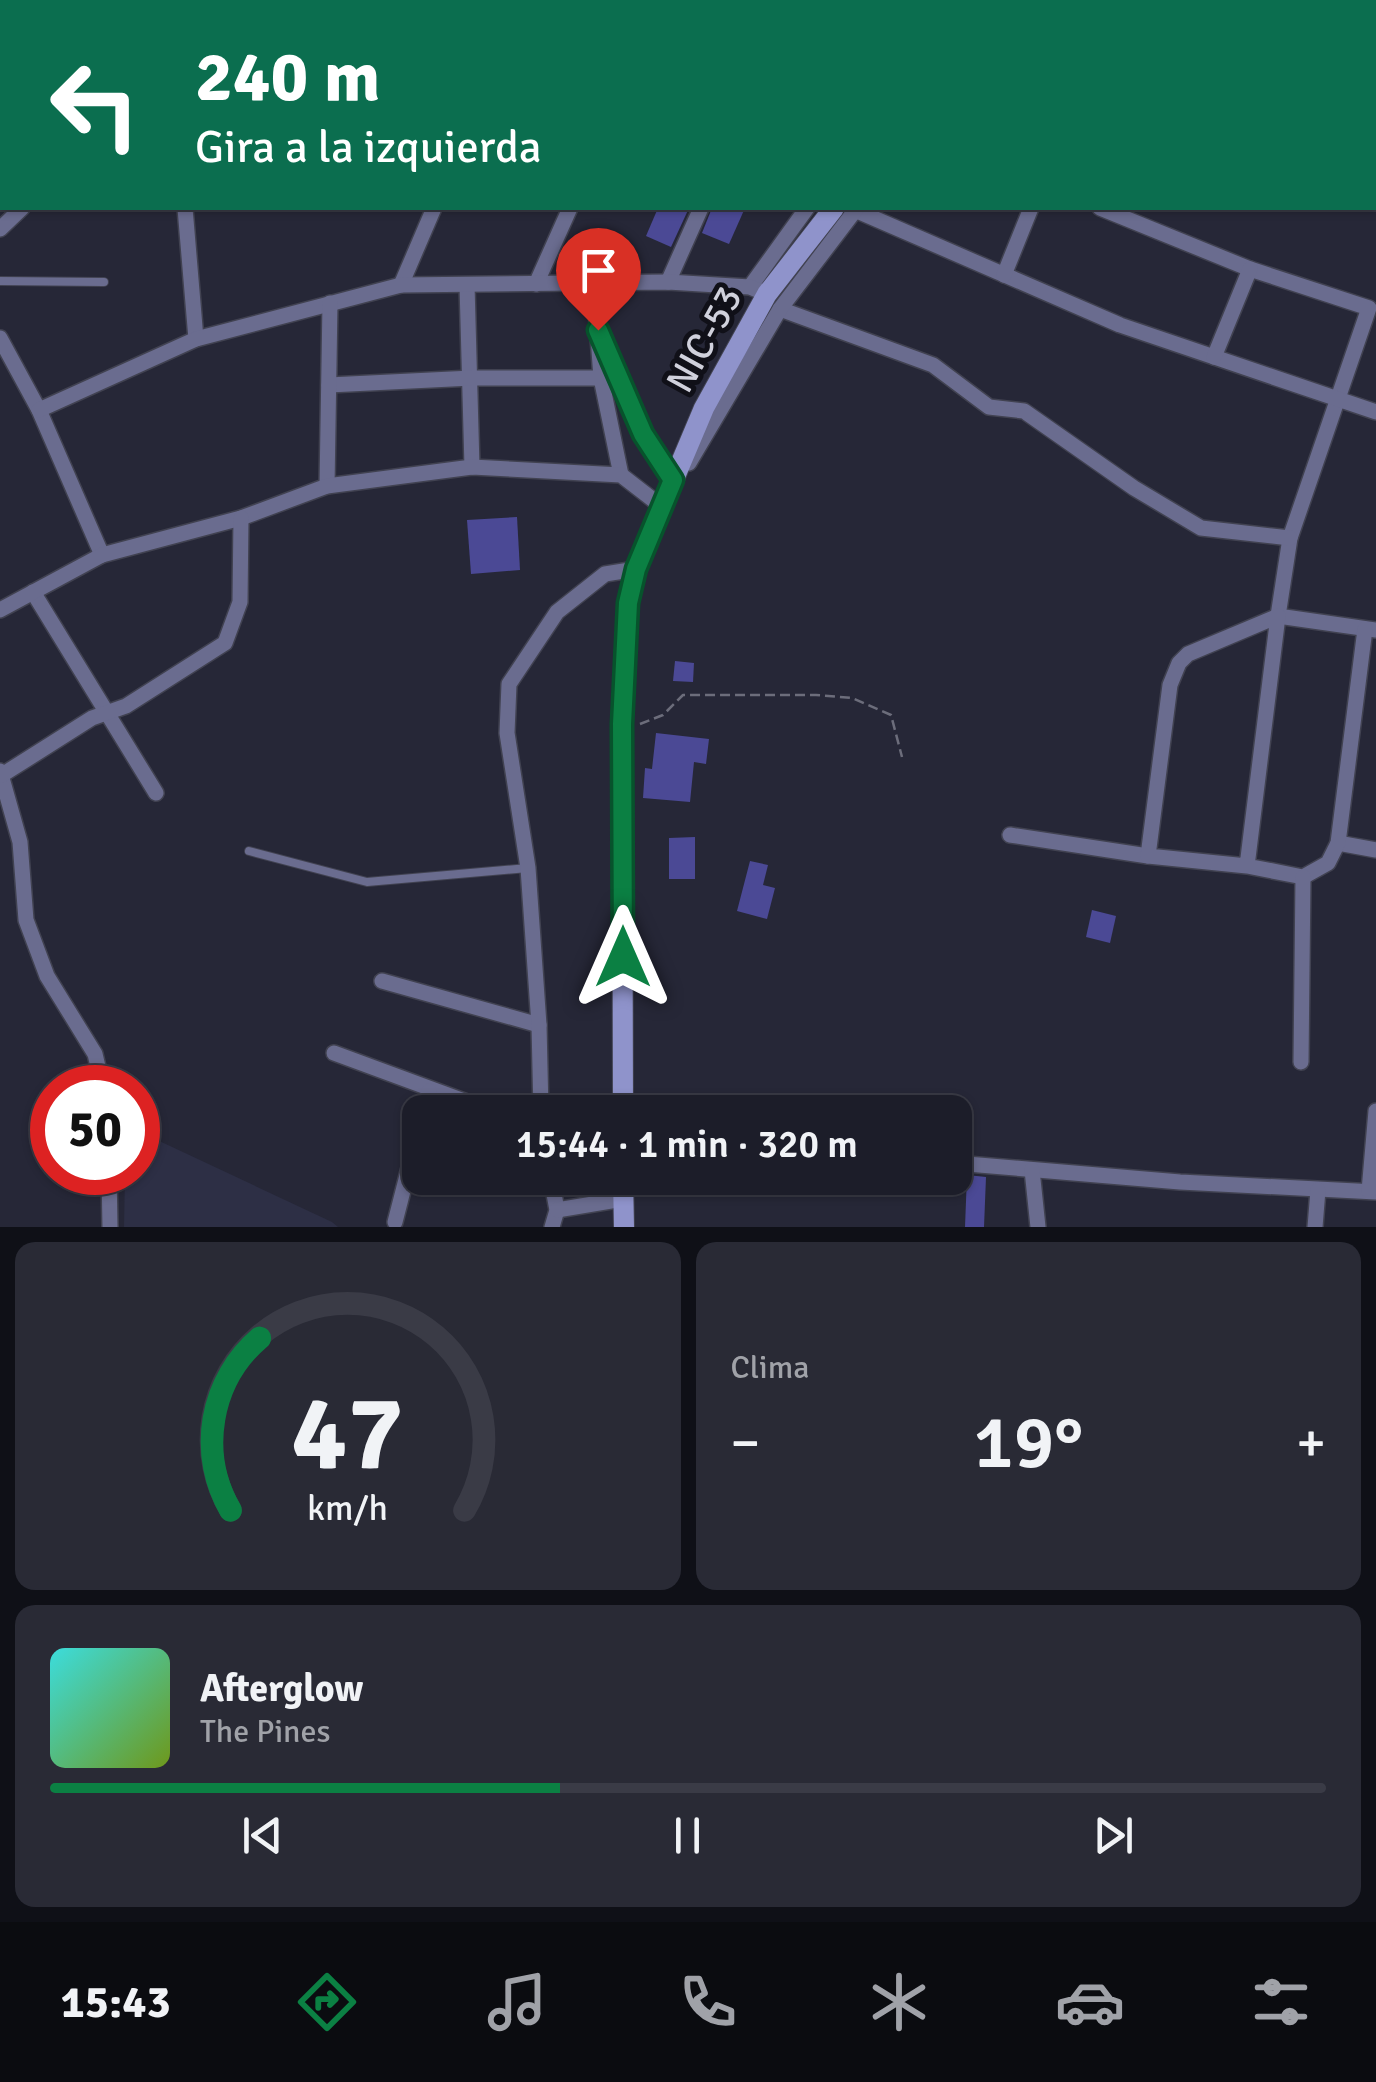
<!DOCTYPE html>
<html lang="es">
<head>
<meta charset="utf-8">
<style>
  body { margin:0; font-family:Signika,sans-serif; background:#292a35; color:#f1f3f6; height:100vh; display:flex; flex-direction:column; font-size:38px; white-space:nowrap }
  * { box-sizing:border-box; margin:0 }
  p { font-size:32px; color:#a0a2a8 }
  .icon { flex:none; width:55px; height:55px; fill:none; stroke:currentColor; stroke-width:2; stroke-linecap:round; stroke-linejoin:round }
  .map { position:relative; height:1227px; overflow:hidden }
  .side { display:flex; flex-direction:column; gap:15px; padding:15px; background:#0f1017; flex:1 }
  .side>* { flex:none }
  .banner { position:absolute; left:0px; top:0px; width:1378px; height:210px; box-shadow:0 2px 8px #0004,0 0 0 2px #3a3b46; background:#0b6e4f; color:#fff; overflow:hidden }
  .speed { position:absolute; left:30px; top:1065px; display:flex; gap:20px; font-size:50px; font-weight:700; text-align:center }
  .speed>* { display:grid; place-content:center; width:130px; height:130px; border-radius:50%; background:#1c1d29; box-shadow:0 2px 8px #0004,0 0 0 2px #3a3b46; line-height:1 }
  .speed .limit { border:15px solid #d22; background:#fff; color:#111 }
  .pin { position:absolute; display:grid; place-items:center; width:85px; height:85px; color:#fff; margin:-102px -42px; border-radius:50% 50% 50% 0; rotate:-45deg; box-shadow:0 0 10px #0007 }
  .pin .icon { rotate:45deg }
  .me { position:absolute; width:110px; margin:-55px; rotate:0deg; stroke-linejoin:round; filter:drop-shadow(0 0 8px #0008) }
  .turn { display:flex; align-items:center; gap:35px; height:210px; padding:0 30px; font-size:45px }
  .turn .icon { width:130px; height:130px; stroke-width:2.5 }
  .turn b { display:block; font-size:70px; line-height:85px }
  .big { font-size:75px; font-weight:600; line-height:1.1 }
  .side .widget { flex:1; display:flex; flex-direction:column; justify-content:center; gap:15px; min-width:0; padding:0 35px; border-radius:20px; background:#292a35 }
  .side .dial { align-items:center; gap:0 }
  .dial svg { height:260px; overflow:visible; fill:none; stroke:#3a3b46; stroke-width:7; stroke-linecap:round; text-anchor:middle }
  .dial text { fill:#f1f3f6; stroke:none }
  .song { display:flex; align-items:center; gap:30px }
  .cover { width:120px; height:120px; border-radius:15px; background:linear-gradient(135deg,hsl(180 70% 55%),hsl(80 70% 35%)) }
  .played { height:10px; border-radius:5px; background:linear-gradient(90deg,#0b8043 40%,#3a3b46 40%) }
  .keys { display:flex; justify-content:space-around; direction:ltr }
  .heat { display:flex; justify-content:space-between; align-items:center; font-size:55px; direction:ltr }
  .side .tiles { flex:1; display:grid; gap:15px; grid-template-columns:1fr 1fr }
  .widget:last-child { grid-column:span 2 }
  .trip { position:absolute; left:402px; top:1095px; width:570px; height:100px; border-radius:20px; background:#1c1d29; box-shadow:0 2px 8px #0004,0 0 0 2px #3a3b46; font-weight:600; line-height:100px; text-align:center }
  .tab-bar { display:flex; height:160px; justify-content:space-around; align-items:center; background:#0b0c10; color:#a0a2a8 }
  .tab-bar .icon { width:70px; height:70px }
  .tab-bar .active { color:#0b8043 }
  .tab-bar b { font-size:45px; color:#f1f3f6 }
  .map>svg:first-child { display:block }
</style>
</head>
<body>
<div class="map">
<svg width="1376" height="1227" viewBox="0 0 1376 1227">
  <rect width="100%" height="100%" fill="#262737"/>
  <polygon fill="#2d2f45" points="138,1131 332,1222 338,1227 124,1227 125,1173 138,1172"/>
  <g fill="#4b4995">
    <polygon points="658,208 689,208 671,247 646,236"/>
    <polygon points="712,208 745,208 729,244 702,233"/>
    <polygon points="517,517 520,570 471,574 467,520"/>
    <polygon points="675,661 694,663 693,682 673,681"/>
    <polygon points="656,733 709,739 706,764 694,762 690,802 643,798 645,768 652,769"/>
    <polygon points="695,837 695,879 669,879 669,838"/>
    <polygon points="750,861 768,865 763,885 775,888 767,919 737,911"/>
    <polygon points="1092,910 1116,916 1110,943 1086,937"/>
    <polygon points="967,1175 986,1177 984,1227 965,1227"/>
  </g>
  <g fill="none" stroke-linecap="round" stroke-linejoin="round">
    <defs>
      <g id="lane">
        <polyline points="0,281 104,282"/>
        <polyline points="249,851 367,882 528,868"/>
      </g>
      <g id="street">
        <polyline points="150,0 150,2"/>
        <polyline points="273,0 273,2"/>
        <polyline points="400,0 401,2"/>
        <polyline points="679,0 685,2"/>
        <polyline points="722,0 727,2"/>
        <polyline points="522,2 523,0"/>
        <polyline points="596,2 603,0"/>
        <polyline points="636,2 643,0"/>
        <polyline points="659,2 660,0"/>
        <polyline points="791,2 792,0"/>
        <polyline points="924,2 925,0"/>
        <polyline points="0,18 2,18"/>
        <polyline points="185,208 196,339"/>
        <polyline points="1100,208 1250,269 1369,308 1290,538 1278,616 1376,630"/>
        <polyline points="855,210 1120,325 1376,412"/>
        <polyline points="0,229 22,208"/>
        <polyline points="1004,275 1031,208"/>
        <polyline points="594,282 601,378 621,475"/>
        <polyline points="668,282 701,208"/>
        <polyline points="536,284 570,208"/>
        <polyline points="401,285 434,208"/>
        <polyline points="467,285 472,467"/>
        <polyline points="750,287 807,208"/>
        <polyline points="780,309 933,365 989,407 1024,411 1134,488 1201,528 1290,538"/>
        <polyline points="0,338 39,410 102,555"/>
        <polyline points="603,341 643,434 673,479"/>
        <polyline points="1214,357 1250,269"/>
        <polyline points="329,385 472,378 601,378"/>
        <polyline points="39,410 196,339 401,285 668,282 750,287 767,294"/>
        <polyline points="689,463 780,309 857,208"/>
        <polyline points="327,486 330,303"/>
        <polyline points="33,592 156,793"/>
        <polyline points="0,610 102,555 241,518 327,486 472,467 621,475 661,506 666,499"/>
        <polyline points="0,771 20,842 26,920 47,976 95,1054 103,1088"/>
        <polyline points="2,775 92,718 126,706 225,643 240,602 241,518"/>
        <polyline points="1010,835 1148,856"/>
        <polyline points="1338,843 1376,850"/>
        <polyline points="1247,866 1278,616 1188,654 1179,663 1170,685 1148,856 1247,866 1303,877 1328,863 1338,843 1365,629"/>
        <polyline points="382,981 539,1025"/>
        <polyline points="334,1053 494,1112"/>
        <polyline points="1301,1062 1303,877"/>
        <polyline points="423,1112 429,1091"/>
        <polyline points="541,1112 539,1025 528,868 507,733 509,684 557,612 605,574 636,569"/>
        <polyline points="955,1163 1180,1182 1376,1192"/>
        <polyline points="1032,1170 1038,1227"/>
        <polyline points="109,1172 110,1227"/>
        <polyline points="551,1178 557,1210 552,1227"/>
        <polyline points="1369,1191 1376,1111"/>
        <polyline points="557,1210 623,1199"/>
        <polyline points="395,1222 420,1125"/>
        <polyline points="1315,1227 1318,1190"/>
      </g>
      <g id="secondary">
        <polyline points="1009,2 1011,0"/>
        <polyline points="623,1112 622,723 628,603 636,569 704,408 767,294 834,208"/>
        <polyline points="623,1178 624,1227"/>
      </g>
    </defs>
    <use href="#lane" stroke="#414251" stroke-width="10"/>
    <use href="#street" stroke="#414251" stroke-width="18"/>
    <use href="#secondary" stroke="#414251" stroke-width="22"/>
    <g stroke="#6c6d7b" stroke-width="2.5" stroke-dasharray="10 5" stroke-linecap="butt">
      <polyline points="0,119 2,117"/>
      <polyline points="640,724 663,715 683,695 816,695 852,698 891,715 902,757"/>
    </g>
    <use href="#lane" stroke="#6a6c8f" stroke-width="8"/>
    <use href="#street" stroke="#6a6c8f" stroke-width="15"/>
    <use href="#secondary" stroke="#8f93cb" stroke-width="20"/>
  </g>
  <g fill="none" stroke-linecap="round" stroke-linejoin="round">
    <defs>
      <polyline id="route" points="598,330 643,434 673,480 636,569 628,603 622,724 623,957"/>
    </defs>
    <use href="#route" stroke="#07532c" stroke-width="25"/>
    <use href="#route" stroke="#0b8043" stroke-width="18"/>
  </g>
  <g text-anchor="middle" stroke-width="10" stroke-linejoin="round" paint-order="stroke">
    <g font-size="38" fill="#d0d1dc" stroke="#101018">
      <text transform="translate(704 339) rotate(-61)" y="13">NIC-53</text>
    </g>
  </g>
</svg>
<div class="speed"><div class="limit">50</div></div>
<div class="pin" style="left:598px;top:330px;background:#d93025"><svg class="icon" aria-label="arrive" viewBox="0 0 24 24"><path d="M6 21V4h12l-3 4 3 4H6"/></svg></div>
<svg class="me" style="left:623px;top:957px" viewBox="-20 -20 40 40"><path d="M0-17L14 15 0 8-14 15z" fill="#0b8043" stroke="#fff" stroke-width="4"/></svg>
<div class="trip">15:44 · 1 min · 320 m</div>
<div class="banner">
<div class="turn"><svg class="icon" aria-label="left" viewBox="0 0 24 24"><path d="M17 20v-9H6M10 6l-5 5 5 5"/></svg><div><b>240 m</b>Gira a la izquierda</div></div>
</div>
</div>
<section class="side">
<div class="tiles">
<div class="widget dial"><svg viewBox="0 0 100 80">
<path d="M14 69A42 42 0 1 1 86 69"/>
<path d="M14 69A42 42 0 0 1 23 16" stroke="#0b8043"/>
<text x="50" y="56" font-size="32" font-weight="700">47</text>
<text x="50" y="72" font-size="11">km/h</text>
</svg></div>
<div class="widget"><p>Clima</p>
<div class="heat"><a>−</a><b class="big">19°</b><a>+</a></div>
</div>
<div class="widget">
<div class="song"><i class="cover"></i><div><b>Afterglow</b><p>The Pines</p></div></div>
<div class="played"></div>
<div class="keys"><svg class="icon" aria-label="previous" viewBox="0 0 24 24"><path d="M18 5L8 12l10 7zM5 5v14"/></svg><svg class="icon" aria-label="pause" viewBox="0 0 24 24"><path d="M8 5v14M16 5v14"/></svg><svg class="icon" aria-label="next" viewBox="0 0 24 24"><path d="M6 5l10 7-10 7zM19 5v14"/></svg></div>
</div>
</div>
</section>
<nav class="tab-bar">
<b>15:43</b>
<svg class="icon active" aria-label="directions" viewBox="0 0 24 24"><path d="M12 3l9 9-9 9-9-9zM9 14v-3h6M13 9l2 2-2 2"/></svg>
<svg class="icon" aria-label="music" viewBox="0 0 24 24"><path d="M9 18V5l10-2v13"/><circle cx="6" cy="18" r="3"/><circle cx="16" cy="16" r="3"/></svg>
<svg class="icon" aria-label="phone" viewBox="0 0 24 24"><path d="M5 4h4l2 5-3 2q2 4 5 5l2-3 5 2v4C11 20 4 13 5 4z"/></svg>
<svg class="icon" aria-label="climate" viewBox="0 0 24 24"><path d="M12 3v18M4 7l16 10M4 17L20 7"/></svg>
<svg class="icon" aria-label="car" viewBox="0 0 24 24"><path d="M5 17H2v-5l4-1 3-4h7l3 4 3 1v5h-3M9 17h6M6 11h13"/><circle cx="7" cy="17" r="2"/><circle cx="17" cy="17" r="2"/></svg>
<svg class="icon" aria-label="filters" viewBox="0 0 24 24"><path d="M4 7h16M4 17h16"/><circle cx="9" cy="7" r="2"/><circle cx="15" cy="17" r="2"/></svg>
</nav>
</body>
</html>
